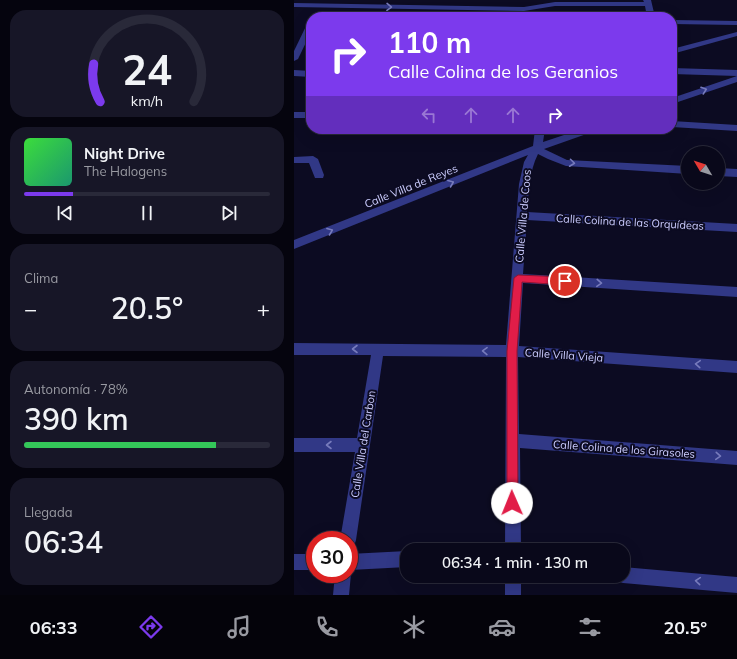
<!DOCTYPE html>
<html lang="es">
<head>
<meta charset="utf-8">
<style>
  body { margin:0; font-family:Mulish,sans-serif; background:#171627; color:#f1f3f6; height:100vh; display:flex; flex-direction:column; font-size:15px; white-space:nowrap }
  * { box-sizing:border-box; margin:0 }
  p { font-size:13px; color:#999aa2 }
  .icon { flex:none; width:22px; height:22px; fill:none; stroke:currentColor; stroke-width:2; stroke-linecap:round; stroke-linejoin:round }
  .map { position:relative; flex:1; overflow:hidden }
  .details { display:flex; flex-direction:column; gap:10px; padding:10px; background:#05040e; width:294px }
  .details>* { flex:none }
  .hud { position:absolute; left:12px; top:12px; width:371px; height:122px; border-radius:16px; box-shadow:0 4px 16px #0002,0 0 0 1px #292939; background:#7c3aed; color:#fff; overflow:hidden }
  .needle { width:26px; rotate:309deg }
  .controls { position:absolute; left:387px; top:146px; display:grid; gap:8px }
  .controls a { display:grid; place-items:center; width:44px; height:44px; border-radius:50%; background:#09081a; box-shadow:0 4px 16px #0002,0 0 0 1px #292939; font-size:20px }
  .speed { position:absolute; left:12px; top:531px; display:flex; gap:8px; font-size:20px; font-weight:700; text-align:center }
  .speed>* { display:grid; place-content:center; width:52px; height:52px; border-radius:50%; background:#09081a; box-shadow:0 4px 16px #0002,0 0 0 1px #292939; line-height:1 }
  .speed .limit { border:6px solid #d22; background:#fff; color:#111 }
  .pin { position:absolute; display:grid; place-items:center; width:34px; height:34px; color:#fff; margin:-17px; border:2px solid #fff; border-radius:50%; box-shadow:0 1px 4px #0007 }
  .me { position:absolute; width:44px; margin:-22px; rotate:359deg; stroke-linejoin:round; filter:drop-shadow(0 0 3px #0008) }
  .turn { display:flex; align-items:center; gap:14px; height:84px; padding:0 16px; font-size:18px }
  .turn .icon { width:52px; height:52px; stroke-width:2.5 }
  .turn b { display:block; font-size:28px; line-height:34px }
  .lanes { display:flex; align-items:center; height:38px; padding:0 16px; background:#0003; justify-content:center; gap:20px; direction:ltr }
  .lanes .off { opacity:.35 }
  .big { font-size:30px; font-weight:600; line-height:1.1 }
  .details .widget { flex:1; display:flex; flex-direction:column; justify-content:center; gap:6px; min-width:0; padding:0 14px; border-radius:16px; background:#171627 }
  .details .dial { align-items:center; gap:0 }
  .dial svg { height:104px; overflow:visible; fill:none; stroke:#292939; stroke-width:7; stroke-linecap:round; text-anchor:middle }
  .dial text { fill:#f1f3f6; stroke:none }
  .song { display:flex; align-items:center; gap:12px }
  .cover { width:48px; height:48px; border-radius:6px; background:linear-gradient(135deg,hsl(120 70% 55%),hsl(160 70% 35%)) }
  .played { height:4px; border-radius:2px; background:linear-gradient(90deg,#7c3aed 20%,#292939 20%) }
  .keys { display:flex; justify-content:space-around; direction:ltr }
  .heat { display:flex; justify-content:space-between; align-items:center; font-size:22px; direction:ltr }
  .charge { height:6px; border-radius:3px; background:linear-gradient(90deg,#34c759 78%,#292939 0) }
  .trip { position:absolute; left:106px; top:543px; width:230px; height:40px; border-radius:16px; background:#09081a; box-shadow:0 4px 16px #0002,0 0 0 1px #292939; font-weight:600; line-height:40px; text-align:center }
  .menu { display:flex; height:64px; justify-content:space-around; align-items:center; background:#04030a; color:#999aa2 }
  .menu .icon { width:28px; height:28px }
  .menu .on { color:#7c3aed }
  .menu b { font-size:18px; color:#f1f3f6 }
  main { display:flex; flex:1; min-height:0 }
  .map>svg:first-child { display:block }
</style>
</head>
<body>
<main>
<section class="details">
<div class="widget dial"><svg viewBox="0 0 100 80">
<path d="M14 69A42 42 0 1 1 86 69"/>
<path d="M14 69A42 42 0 0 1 9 40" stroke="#7c3aed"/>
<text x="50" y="56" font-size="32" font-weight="700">24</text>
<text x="50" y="72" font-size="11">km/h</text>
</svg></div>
<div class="widget">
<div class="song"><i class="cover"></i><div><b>Night Drive</b><p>The Halogens</p></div></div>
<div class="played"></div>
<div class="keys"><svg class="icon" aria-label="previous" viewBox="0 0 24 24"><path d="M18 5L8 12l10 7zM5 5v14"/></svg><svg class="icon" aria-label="pause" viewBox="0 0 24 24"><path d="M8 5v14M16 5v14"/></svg><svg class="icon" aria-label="next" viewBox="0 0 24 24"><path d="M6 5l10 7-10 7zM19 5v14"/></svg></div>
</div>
<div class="widget"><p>Clima</p>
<div class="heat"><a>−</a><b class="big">20.5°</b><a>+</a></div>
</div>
<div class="widget"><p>Autonomía · 78%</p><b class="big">390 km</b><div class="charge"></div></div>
<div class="widget"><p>Llegada</p><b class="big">06:34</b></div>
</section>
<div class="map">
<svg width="443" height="595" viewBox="0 0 443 595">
  <rect width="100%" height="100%" fill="#0c0b22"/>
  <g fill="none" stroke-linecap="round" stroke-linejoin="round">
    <g fill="#313886" fill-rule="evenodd">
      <polygon points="349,0 357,0 361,17 353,17 351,6 261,6 230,11 0,7 0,3 230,7 261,2 350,2"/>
      <polygon points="378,20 443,21 443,25 378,24"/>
      <polygon points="14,22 17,22 17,32 4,59 0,61 0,51"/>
      <polygon points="443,32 443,36 378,54 378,49"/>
      <polygon points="378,68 443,70 443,76 378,74"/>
      <polygon points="0,70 17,71 17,77 0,76"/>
      <polygon points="443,76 443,82 378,104 378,98"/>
      <rect x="0" y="112" width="17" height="6"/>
      <polygon points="378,121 443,125 443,131 378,127"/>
      <path d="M 241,129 L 251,129 L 249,142 L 288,129 L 303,129 L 301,131 L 250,149 L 273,160 L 394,166 L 394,174 L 272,166 L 254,159 L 244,154 C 235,172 235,192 233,212 L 443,224 L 443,232 L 233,220 L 229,274 L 443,287 L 443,297 L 229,283 L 225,346 L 443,361 L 443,373 L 224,357 L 225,434 L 443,451 L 443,465 L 226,448 L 227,550 L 211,550 L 212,357 L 89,356 L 62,540 L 60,546 L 55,547 L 55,540 L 46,540 L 61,452 L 0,452 L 0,438 L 63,438 L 77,355 L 0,355 L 0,343 L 212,345 L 225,184 L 230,162 L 234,155 L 0,249 L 0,240 L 239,146 Z"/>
      <polygon points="19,156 24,159 30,175 29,178 21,178 15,163 0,163 0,157"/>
      <polygon points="424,168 443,169 443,177 424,176"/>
      <polygon points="113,551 113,567 56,570 57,574 55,595 39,595 41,574 55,574 55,554"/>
      <rect x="0" y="554" width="21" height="16"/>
      <polygon points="329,567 443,577 443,593 329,583 323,581 321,576 329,576"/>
      <rect x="211" y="576" width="16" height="19"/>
    </g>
  </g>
  <defs><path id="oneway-chevron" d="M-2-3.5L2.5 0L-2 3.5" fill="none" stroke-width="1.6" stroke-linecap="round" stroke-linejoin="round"/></defs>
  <g stroke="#777bbc">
    <use href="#oneway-chevron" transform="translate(95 7) rotate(1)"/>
    <use href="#oneway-chevron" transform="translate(410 90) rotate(-19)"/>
    <use href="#oneway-chevron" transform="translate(278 163) rotate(7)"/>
    <use href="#oneway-chevron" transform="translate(157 183) rotate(-22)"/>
    <use href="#oneway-chevron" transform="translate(36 231) rotate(-21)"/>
    <use href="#oneway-chevron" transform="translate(305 283) rotate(3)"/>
    <use href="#oneway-chevron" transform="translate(61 349) rotate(180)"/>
    <use href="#oneway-chevron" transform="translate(191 351) rotate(-179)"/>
    <use href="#oneway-chevron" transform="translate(404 364) rotate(-176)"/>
    <use href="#oneway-chevron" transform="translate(35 445) rotate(-180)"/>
    <use href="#oneway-chevron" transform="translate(424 456) rotate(4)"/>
    <use href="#oneway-chevron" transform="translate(404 581) rotate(-175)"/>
  </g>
  <polygon fill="#e11d48" stroke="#92132f" points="224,275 271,277 275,281 271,285 228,282 223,351 224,503 222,507 218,509 214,507 213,503 213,351 220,278"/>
  <g text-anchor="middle" stroke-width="4" stroke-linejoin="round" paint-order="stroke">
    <g font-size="11" fill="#cccdff" stroke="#0c0b22">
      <text transform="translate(117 186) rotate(-22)" y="4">Calle Villa de Reyes</text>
      <text transform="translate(229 216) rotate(-85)" y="4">Calle Villa de Coos</text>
      <text transform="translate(336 222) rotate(3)" y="4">Calle Colina de las Orquídeas</text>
      <text transform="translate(270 355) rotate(4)" y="4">Calle Villa Vieja</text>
      <text transform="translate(69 444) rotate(-81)" y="4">Calle Villa del Carbon</text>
      <text transform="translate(330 449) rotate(4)" y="4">Calle Colina de los Girasoles</text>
    </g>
  </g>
</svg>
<div class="controls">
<a><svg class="needle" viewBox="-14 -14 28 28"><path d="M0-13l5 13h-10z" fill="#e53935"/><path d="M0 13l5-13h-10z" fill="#999aa2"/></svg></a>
</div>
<div class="speed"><div class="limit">30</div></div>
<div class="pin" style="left:271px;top:281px;background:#d93025"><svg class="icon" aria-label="arrive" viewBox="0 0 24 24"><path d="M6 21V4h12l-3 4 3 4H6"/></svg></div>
<svg class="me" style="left:218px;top:503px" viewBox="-20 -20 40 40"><circle r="19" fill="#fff"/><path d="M0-13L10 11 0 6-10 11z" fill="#e11d48"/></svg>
<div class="trip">06:34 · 1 min · 130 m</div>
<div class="hud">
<div class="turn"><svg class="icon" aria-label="right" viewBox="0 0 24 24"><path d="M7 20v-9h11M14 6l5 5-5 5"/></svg><div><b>110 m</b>Calle Colina de los Geranios</div></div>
<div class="lanes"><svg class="icon off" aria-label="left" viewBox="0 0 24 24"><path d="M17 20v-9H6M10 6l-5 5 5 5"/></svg><svg class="icon off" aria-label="ahead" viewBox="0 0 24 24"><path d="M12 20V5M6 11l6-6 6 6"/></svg><svg class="icon off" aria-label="ahead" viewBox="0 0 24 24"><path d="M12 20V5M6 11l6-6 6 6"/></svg><svg class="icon" aria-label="right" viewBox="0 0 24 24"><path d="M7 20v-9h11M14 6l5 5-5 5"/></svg></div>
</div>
</div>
</main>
<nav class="menu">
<b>06:33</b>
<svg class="icon on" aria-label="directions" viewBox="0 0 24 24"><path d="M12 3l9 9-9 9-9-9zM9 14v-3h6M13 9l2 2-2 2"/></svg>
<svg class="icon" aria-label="music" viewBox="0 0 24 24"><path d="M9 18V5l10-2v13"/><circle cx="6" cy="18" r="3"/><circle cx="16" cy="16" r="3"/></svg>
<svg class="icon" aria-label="phone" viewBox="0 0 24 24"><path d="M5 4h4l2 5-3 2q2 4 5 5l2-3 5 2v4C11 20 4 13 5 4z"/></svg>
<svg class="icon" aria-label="climate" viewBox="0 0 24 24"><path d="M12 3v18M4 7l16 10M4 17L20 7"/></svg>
<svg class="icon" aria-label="car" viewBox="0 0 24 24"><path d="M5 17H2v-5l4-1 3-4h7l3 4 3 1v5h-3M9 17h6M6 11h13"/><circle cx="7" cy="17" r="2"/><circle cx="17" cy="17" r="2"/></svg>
<svg class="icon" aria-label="filters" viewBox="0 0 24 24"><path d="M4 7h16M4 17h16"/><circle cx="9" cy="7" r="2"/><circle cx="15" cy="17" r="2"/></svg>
<b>20.5°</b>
</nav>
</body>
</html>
